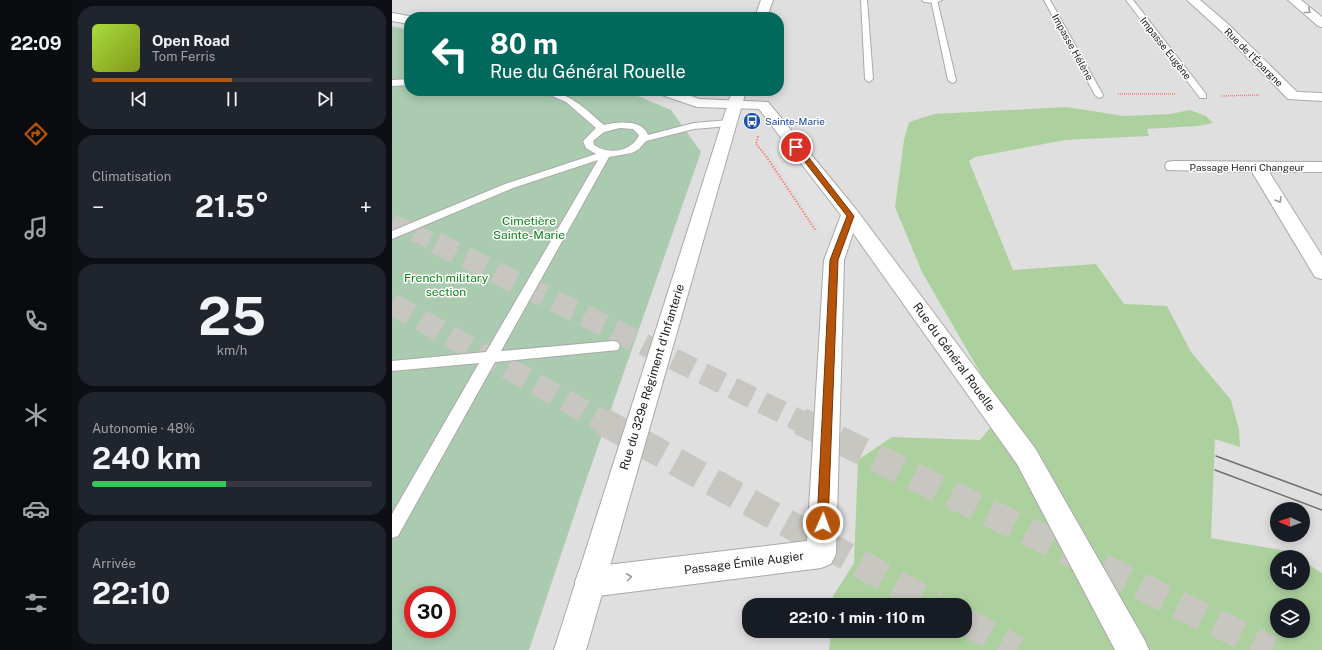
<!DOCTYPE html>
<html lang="fr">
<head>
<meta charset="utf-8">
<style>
  body { margin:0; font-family:"Public Sans",sans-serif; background:#20242c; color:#f1f3f6; height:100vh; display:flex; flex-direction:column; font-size:15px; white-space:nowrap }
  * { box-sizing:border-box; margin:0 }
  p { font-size:13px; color:#9ea1a6 }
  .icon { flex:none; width:22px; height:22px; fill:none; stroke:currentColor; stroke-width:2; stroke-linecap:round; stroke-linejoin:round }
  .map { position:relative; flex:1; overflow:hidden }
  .panel { display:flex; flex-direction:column; gap:6px; padding:6px; background:#0d0f14; width:320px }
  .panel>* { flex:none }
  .hud { position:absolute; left:12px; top:12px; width:380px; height:84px; border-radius:16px; box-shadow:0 2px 10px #0003; background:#00695c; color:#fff; overflow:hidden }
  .needle { width:26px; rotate:272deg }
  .buttons { position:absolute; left:878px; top:502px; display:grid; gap:8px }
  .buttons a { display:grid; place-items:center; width:40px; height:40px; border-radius:50%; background:#171b24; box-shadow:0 2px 10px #0003; font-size:20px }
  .speed { position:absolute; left:12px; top:586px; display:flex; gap:8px; font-size:20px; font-weight:700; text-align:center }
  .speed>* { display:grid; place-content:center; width:52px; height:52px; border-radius:50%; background:#171b24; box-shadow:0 2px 10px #0003; line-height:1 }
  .speed .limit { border:6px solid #d22; background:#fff; color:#111 }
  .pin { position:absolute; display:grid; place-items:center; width:34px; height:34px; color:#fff; margin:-17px; border:2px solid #fff; border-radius:50%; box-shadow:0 1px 4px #0007 }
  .me { position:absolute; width:44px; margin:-22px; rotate:2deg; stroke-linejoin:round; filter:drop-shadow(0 0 3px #0008) }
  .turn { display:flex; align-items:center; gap:14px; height:84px; padding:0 20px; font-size:18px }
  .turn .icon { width:52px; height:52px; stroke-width:2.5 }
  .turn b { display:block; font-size:28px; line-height:34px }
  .big { font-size:30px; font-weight:700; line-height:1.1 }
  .panel .card { flex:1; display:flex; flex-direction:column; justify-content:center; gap:6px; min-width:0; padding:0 14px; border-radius:16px; background:#20242c }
  .panel .dial { align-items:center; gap:0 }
  .dial b { font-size:52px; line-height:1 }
  .song { display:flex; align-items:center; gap:12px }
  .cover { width:48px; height:48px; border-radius:6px; background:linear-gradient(135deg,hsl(80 70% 55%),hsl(70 70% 35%)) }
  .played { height:4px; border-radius:2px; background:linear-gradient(90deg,#b45309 50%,#363941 50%) }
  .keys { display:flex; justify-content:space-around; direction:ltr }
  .heat { display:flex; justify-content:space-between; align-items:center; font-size:22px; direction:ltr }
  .charge { height:6px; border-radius:3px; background:linear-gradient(90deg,#34c759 48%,#363941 0) }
  .trip { position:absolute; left:350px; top:598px; width:230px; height:40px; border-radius:16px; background:#171b24; box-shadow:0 2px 10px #0003; font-weight:700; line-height:40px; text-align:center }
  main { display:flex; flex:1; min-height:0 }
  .dock { display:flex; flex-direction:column; width:72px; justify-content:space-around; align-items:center; background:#090b0e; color:#9ea1a6 }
  .dock .icon { width:28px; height:28px }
  .dock .current { color:#b45309 }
  .dock b { font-size:18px; color:#f1f3f6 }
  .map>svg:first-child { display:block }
</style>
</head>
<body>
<main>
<nav class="dock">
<b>22:09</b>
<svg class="icon current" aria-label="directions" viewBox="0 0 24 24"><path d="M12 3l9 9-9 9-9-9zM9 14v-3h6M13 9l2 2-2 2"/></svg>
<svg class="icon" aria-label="music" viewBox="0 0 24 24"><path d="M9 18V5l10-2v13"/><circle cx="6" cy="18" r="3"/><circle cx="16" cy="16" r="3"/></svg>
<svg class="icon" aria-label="phone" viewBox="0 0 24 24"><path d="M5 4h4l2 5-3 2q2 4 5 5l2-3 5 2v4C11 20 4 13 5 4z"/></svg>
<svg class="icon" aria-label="climate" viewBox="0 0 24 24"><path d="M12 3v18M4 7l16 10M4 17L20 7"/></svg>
<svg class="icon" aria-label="car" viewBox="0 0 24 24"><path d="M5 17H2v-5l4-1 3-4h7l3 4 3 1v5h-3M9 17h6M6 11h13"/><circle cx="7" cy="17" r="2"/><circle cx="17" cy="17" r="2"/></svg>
<svg class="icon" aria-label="filters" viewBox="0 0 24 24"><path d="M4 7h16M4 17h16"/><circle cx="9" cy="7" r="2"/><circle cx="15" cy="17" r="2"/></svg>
</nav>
<section class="panel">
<div class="card">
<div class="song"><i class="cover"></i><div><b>Open Road</b><p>Tom Ferris</p></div></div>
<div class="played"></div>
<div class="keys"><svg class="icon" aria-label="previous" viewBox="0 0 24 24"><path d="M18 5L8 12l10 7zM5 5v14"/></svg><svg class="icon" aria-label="pause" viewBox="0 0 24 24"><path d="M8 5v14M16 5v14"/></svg><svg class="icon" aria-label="next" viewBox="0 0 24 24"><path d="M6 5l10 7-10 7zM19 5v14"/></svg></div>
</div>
<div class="card"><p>Climatisation</p>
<div class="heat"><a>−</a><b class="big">21.5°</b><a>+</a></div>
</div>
<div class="card dial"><b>25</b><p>km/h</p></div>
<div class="card"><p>Autonomie · 48%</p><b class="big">240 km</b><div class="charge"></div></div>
<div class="card"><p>Arrivée</p><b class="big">22:10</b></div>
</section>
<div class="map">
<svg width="930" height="650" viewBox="0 0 930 650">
  <rect width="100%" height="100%" fill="#f2efe9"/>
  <path fill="#e0dfdf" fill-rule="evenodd" d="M 0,0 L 930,0 L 930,650 L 0,650 ZM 17,17 L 387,17 L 387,91 L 17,91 ZM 885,509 L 911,509 L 911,535 L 885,535 ZM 885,557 L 911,557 L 911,583 L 885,583 ZM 21,595 L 55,595 L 55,629 L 21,629 ZM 357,605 L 573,605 L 573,631 L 357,631 ZM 885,605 L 911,605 L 911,631 L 885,631 Z"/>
  <path fill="#add19e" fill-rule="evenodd" d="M 674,107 L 732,116 L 778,114 L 798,110 L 814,116 L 821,123 L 806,126 L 755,129 L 757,136 L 673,140 L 583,157 L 577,161 L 621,270 L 704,264 L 732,304 L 775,306 L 799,352 L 839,400 L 847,429 L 848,447 L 823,439 L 819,538 L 895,551 L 905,557 L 885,557 L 885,583 L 911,583 L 911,561 L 930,573 L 930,650 L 437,650 L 439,631 L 573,631 L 573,605 L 441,605 L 441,596 L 462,563 L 466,460 L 500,437 L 588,440 L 611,412 L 530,272 L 503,207 L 512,140 L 517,122 L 542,114 ZM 885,605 L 911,605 L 911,631 L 885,631 Z"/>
  <path fill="#aacbaf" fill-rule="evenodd" d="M 0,26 L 17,30 L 17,91 L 234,91 L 279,110 L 309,152 L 190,492 L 137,650 L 0,650 ZM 21,595 L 55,595 L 55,629 L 21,629 Z"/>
  <polygon fill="#e2e2e2" points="396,136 456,212 432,235 376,151"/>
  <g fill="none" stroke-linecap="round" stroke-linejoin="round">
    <polyline stroke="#c8c6c1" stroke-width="17" stroke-dasharray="17 8" stroke-linecap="butt" points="0,222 46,244"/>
    <g stroke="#c8c6c1" stroke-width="22" stroke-dasharray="22 11" stroke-linecap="butt">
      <polyline points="44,243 410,422"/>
      <polyline points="0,304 212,422"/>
    </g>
    <g stroke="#c8c6c1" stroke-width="28" stroke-dasharray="28 14" stroke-linecap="butt">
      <polyline points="210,421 543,605"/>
      <polyline points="408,421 880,650"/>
      <polyline points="573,621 625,650"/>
    </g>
    <defs>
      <g id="service">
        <polygon points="469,0 475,0 481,79 477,82 473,79"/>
        <polygon points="539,0 545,0 564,80 563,82 560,83 556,80"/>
        <polygon points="652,0 658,0 711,95 710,97 707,98 703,95"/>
        <polygon points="734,0 741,0 814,94 814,98 808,98"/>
        <polygon points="17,79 17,85 0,86 0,80"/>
        <path d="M 149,91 C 177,91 192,108 212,125 C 226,122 250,119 256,135 L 302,123 L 337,120 L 342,123 L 337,126 L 302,129 L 254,141 L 247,149 L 240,153 L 217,157 L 109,351 L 221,341 L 226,342 L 228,346 L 226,350 L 103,362 L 6,536 L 0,538 L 0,514 L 87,363 L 0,371 L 0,361 L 94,352 L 206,160 L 121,188 L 0,239 L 0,231 L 113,184 L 204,154 L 194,148 L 191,141 L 204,128 L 174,102 ZM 228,128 L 241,129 L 247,135 C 240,152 216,155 202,145 L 201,141 L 212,132 Z"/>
      </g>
      <g id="minor">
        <polygon points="530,0 550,0 544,3 532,2"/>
        <polygon points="795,0 808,0 836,24 905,92 930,93 930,101 896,99 828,30"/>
        <polygon points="896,0 909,0 930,17 930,27 926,26"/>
        <polygon points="0,13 17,16 20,17 17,17 17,24 0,21"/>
        <polygon points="265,91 286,91 307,99 376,102 463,208 643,448 752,639 757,650 723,650 625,464 461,233 452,260 444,554 439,564 429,568 198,597 187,593 183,582 187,571 198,567 415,541 432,260 449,215 367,109 305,107 267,94"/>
        <polygon points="781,161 930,162 930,172 877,172 930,256 930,279 923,277 860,172 775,170 773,166 775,162"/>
      </g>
      <g id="tertiary">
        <polygon points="369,0 381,0 375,17 363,17"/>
        <polygon points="340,91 354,91 194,650 162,650"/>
      </g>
    </defs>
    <use href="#service" stroke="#a9a9a9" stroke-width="2"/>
    <use href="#minor" stroke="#a9a9a9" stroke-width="2"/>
    <use href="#tertiary" stroke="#a9a9a9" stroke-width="2"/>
    <g stroke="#fa8072" stroke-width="1.5" stroke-dasharray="1 1" stroke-linecap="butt">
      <polyline points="726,94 783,94"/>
      <polyline points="830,96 867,95"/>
    </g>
    <polyline stroke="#fa8072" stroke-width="2" stroke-dasharray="1.5 1.5" stroke-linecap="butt" points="366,136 364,144 374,156 424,231"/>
    <use href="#service" fill="#fff" fill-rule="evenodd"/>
    <use href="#minor" fill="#fff" fill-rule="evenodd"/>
    <use href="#tertiary" fill="#fff" fill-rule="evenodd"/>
    <g stroke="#707070" stroke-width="1.5">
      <polyline points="824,456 930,495"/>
      <polyline points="823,470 930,510"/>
    </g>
  </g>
  <defs><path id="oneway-chevron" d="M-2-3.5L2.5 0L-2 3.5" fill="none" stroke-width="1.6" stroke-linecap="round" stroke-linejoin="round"/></defs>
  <g stroke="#9c9c9c">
    <use href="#oneway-chevron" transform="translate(916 11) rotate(39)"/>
    <use href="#oneway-chevron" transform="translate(887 200) rotate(59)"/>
    <use href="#oneway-chevron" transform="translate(237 577) rotate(-7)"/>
  </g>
  <polygon fill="#b45309" stroke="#753606" points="402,145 407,145 462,216 446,260 436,523 435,527 431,528 426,527 425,523 438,260 455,216 402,148"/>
  <defs>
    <symbol id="bus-disc" viewBox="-11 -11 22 22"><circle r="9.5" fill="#1a4fb4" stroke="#fff"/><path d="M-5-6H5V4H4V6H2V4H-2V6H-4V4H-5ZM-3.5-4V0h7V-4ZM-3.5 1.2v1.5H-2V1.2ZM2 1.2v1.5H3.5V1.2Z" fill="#fff"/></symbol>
  </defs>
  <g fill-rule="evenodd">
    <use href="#bus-disc" x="350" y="111" width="20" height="20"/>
  </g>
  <g text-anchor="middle" stroke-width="3" stroke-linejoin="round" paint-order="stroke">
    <g font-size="10" fill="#222" stroke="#fff">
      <text transform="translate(681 47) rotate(61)" y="4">Impasse Hélène</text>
      <text transform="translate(774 48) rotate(52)" y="4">Impasse Eugène</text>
      <text transform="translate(862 57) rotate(45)" y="4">Rue de l'Épargne</text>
      <text x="855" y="171">Passage Henri Changeur</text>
    </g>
    <g font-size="10" fill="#164399" stroke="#fff" text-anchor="start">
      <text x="373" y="125">Sainte-Marie</text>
    </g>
    <g font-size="12" fill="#0c8416" stroke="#fff">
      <text x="137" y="225">Cimetière<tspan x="137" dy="14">Sainte-Marie</tspan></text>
      <text x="54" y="282">French military<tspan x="54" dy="14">section</tspan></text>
    </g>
    <g font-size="12" fill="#222" stroke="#fff">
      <text transform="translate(562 357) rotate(54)" y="4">Rue du Général Rouelle</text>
      <text transform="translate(260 377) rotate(-73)" y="4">Rue du 329e Régiment d'Infanterie</text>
      <text transform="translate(352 563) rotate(-7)" y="4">Passage Émile Augier</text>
    </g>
  </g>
</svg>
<div class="buttons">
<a><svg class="needle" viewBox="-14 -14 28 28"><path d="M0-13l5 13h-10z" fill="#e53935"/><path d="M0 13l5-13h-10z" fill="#9ea1a6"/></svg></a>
<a><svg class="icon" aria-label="sound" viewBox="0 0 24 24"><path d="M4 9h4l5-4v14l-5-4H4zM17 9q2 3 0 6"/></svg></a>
<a><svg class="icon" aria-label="layers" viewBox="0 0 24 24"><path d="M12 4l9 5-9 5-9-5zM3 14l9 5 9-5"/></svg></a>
</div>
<div class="speed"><div class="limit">30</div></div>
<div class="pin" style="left:404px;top:147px;background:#d93025"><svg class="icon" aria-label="arrive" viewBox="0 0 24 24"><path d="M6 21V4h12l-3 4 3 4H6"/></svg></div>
<svg class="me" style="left:431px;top:523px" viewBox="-20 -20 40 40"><circle r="17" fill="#b45309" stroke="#fff" stroke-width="3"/><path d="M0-11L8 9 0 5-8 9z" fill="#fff"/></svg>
<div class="trip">22:10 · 1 min · 110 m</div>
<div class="hud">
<div class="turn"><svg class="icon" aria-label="left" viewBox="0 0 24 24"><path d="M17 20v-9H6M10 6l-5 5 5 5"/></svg><div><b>80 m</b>Rue du Général Rouelle</div></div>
</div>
</div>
</main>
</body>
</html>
